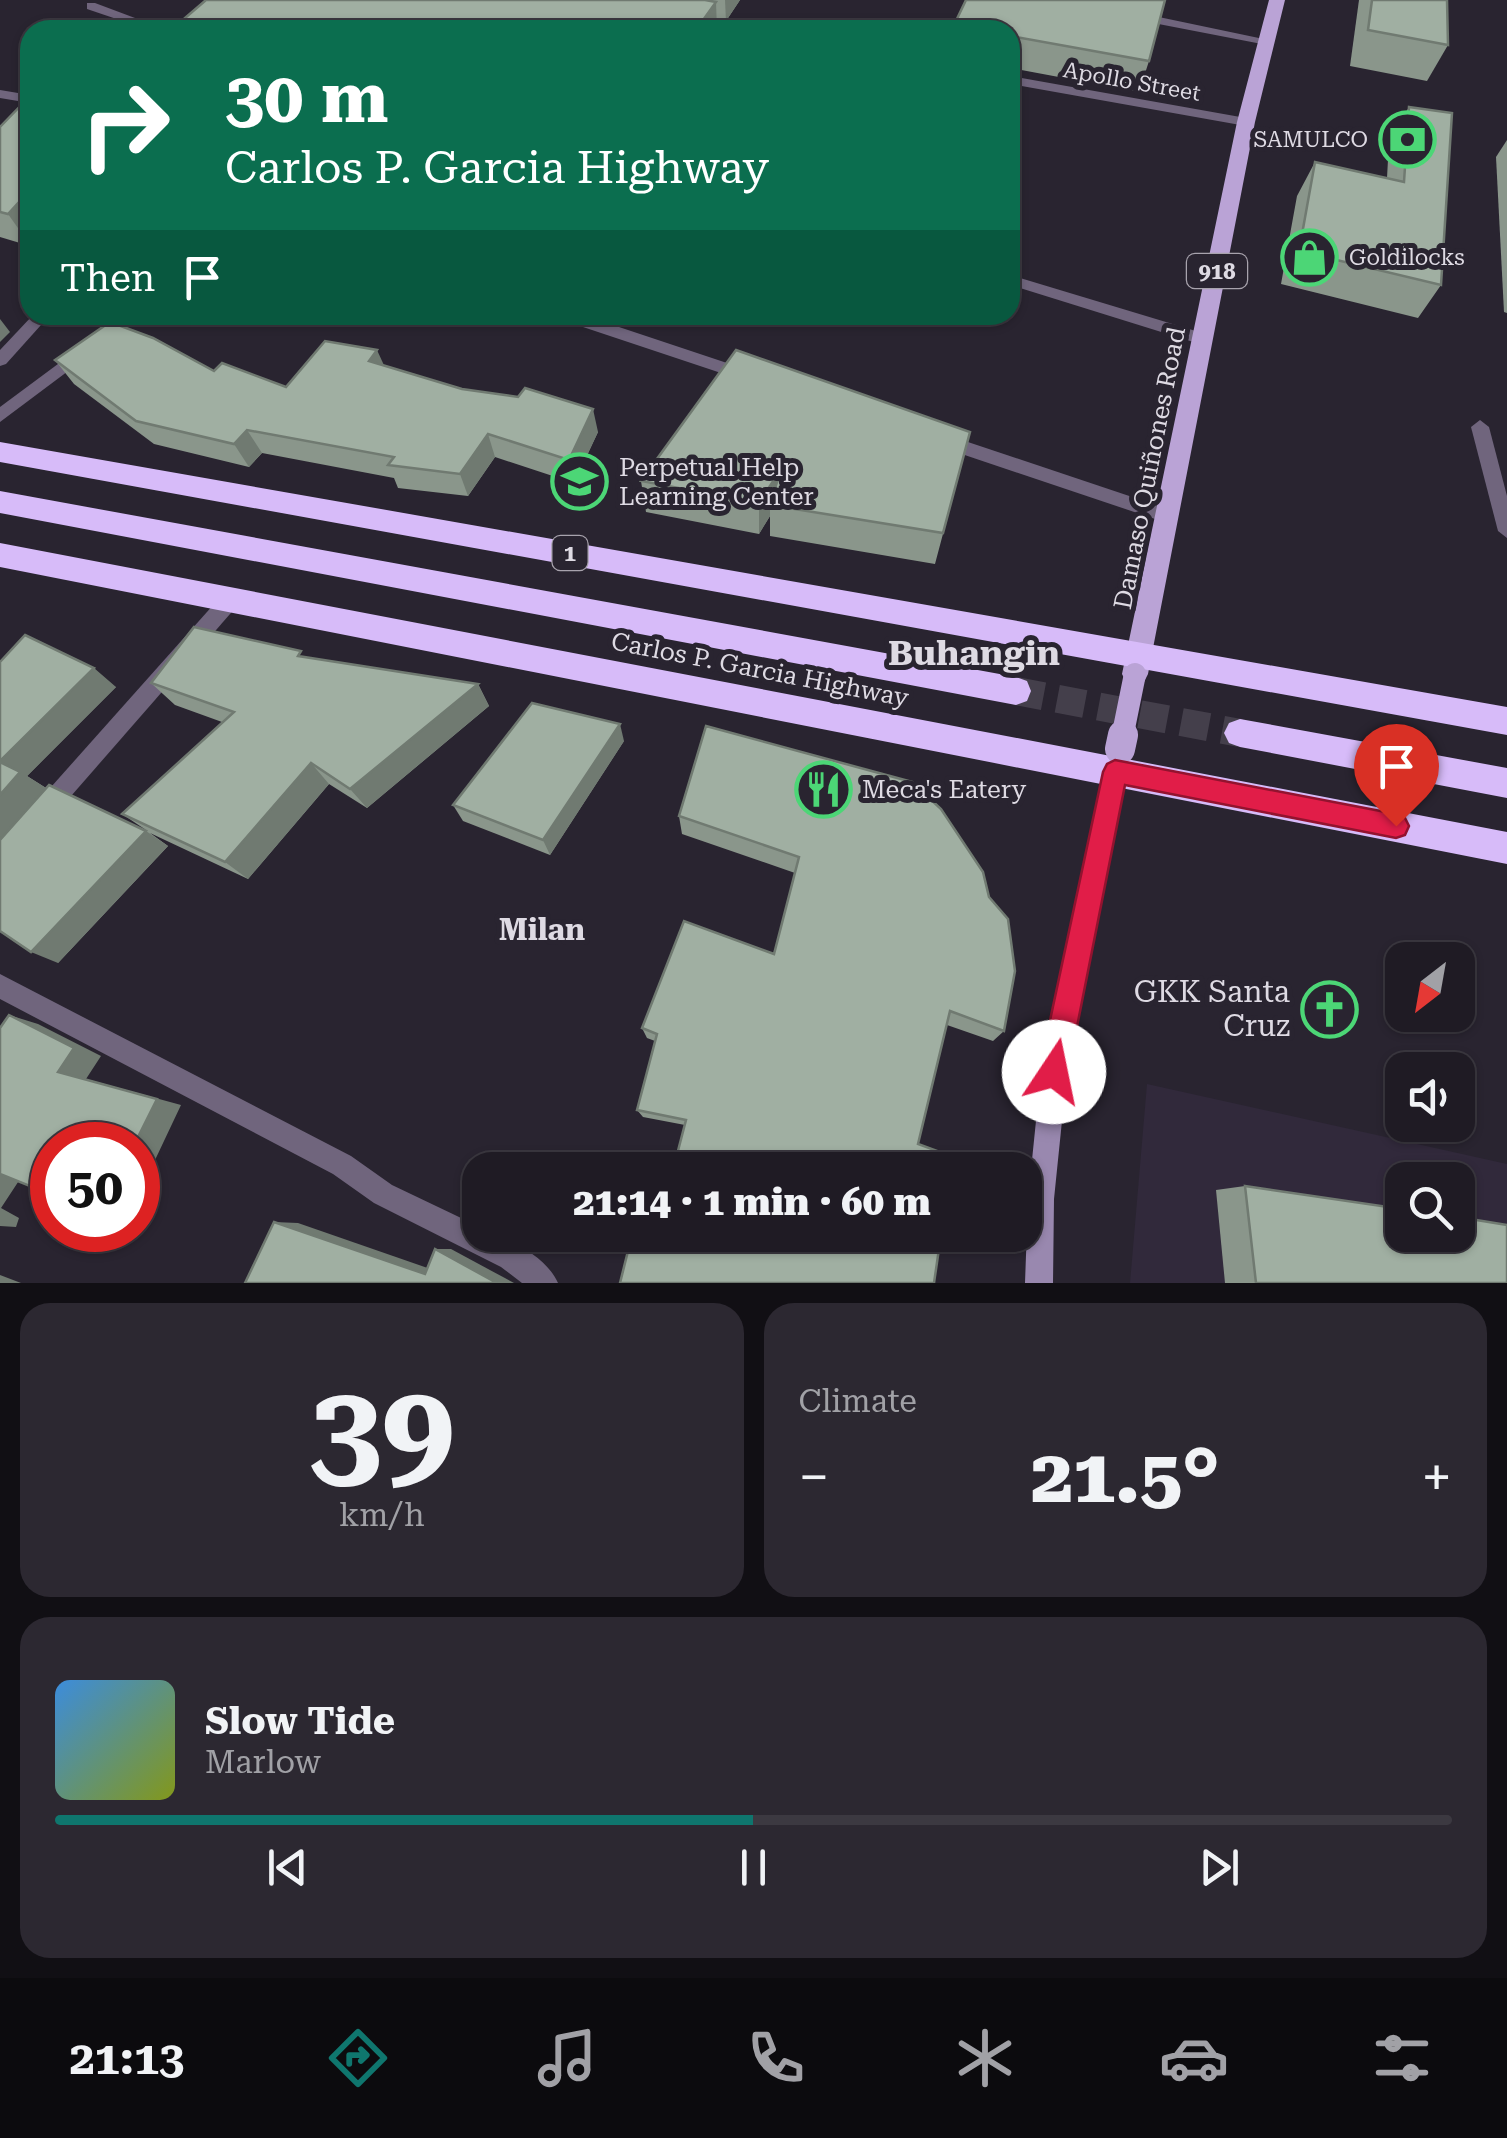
<!DOCTYPE html>
<html lang="en">
<head>
<meta charset="utf-8">
<style>
  body { margin:0; font-family:"Roboto Serif",serif; background:#2c2831; color:#f1f3f6; height:100vh; display:flex; flex-direction:column; font-size:38px; white-space:nowrap }
  * { box-sizing:border-box; margin:0 }
  p { font-size:32px; color:#a1a1a6 }
  .icon { flex:none; width:55px; height:55px; fill:none; stroke:currentColor; stroke-width:2; stroke-linecap:round; stroke-linejoin:round }
  .map { position:relative; height:1283px; overflow:hidden }
  .panel { display:flex; flex-direction:column; gap:20px; padding:20px; background:#110f14; flex:1 }
  .panel>* { flex:none }
  .top-card { position:absolute; left:20px; top:20px; width:1000px; height:305px; border-radius:30px; box-shadow:0 2px 8px #0004,0 0 0 2px #3c3941; background:#0b6e4f; color:#fff; overflow:hidden }
  .needle { width:65px; rotate:211deg }
  .tools { position:absolute; left:1385px; top:942px; display:grid; gap:20px }
  .tools a { display:grid; place-items:center; width:90px; height:90px; border-radius:20px; background:#1f1b24; box-shadow:0 2px 8px #0004,0 0 0 2px #3c3941; font-size:50px }
  .speed { position:absolute; left:30px; top:1122px; display:flex; gap:20px; font-size:50px; font-weight:700; text-align:center }
  .speed>* { display:grid; place-content:center; width:130px; height:130px; border-radius:50%; background:#1f1b24; box-shadow:0 2px 8px #0004,0 0 0 2px #3c3941; line-height:1 }
  .speed .limit { border:15px solid #d22; background:#fff; color:#111 }
  .pin { position:absolute; display:grid; place-items:center; width:85px; height:85px; color:#fff; margin:-102px -42px; border-radius:50% 50% 50% 0; rotate:-45deg; box-shadow:0 0 10px #0007 }
  .pin .icon { rotate:45deg }
  .me { position:absolute; width:110px; margin:-55px; rotate:11deg; stroke-linejoin:round; filter:drop-shadow(0 0 8px #0008) }
  .turn { display:flex; align-items:center; gap:35px; height:210px; padding:0 40px; font-size:45px }
  .turn .icon { width:130px; height:130px; stroke-width:2.5 }
  .turn b { display:block; font-size:70px; line-height:85px }
  .then { display:flex; align-items:center; height:95px; padding:0 40px; background:#0003; gap:20px; font-size:38px }
  .big { font-size:75px; font-weight:800; line-height:1.1 }
  .panel .widget { flex:1; display:flex; flex-direction:column; justify-content:center; gap:15px; min-width:0; padding:0 35px; border-radius:30px; background:#2c2831 }
  .panel .dial { align-items:center; gap:0 }
  .dial b { font-size:130px; line-height:1 }
  .song { display:flex; align-items:center; gap:30px }
  .cover { width:120px; height:120px; border-radius:15px; background:linear-gradient(135deg,hsl(210 70% 55%),hsl(70 70% 35%)) }
  .played { height:10px; border-radius:5px; background:linear-gradient(90deg,#0f766e 50%,#3c3941 50%) }
  .keys { display:flex; justify-content:space-around; direction:ltr }
  .heat { display:flex; justify-content:space-between; align-items:center; font-size:55px; direction:ltr }
  .panel .tiles { flex:1; display:grid; gap:20px; grid-template-columns:1fr 1fr }
  .widget:last-child { grid-column:span 2 }
  .trip { position:absolute; left:462px; top:1152px; width:580px; height:100px; border-radius:30px; background:#1f1b24; box-shadow:0 2px 8px #0004,0 0 0 2px #3c3941; font-weight:800; line-height:100px; text-align:center }
  .tabs { display:flex; height:160px; justify-content:space-around; align-items:center; background:#0c0b0e; color:#a1a1a6 }
  .tabs .icon { width:70px; height:70px }
  .tabs .on { color:#0f766e }
  .tabs b { font-size:45px; color:#f1f3f6 }
  .map>svg:first-child { display:block }
</style>
</head>
<body>
<div class="map">
<svg width="1507" height="1283" viewBox="0 0 1507 1283">
  <rect width="100%" height="100%" fill="#292430"/>
  <path fill="#31293b" fill-rule="evenodd" d="M 1147,1084 L 1507,1164 L 1507,1283 L 1130,1283 ZM 1402,1180 L 1458,1180 L 1458,1235 L 1402,1235 Z"/>
  <g fill="none" stroke-linecap="round" stroke-linejoin="round">
    <polyline stroke="#443f4b" stroke-width="28" stroke-dasharray="28 14" stroke-linecap="butt" points="1016,691 1240,733"/>
    <g fill="#70657d" fill-rule="evenodd">
      <polygon points="87,3 95,3 167,30 149,30 87,9"/>
      <polygon points="1149,8 1153,9 1154,16 1273,41 1267,45 1143,21 1143,12"/>
      <polygon points="0,90 30,95 30,103 0,98"/>
      <polygon points="1010,275 1209,335 1211,339 1203,345 1010,285"/>
      <polygon points="33,315 50,315 6,364 0,366 0,350"/>
      <polygon points="557,315 583,315 754,372 756,376 754,380 742,380 559,319"/>
      <polygon points="941,433 1174,511 1176,516 1167,523 935,445 932,440"/>
    </g>
    <g fill="#70657d" fill-rule="evenodd">
      <polygon points="690,18 739,30 713,30 686,25 686,19"/>
      <polygon points="1010,76 1246,118 1253,122 1246,126 1010,84"/>
      <polygon points="124,315 143,315 0,422 0,407"/>
      <polygon points="1480,420 1489,427 1507,496 1507,538 1498,531 1471,427"/>
      <polygon points="230,592 237,594 240,600 237,606 51,819 43,822 35,819 32,812 35,805 223,594"/>
      <path d="M 0,974 L 351,1156 L 392,1185 L 480,1227 L 480,1235 C 507,1235 547,1257 558,1283 L 522,1283 L 501,1267 L 374,1203 L 333,1174 L 0,999 Z"/>
    </g>
    <polygon fill="#9988af" fill-rule="evenodd" points="1115,762 1123,765 1126,772 1067,1072 1054,1199 1053,1283 1025,1283 1028,1199 1041,1072 1104,772 1107,765"/>
    <polygon fill="#baa3d6" fill-rule="evenodd" points="1269,0 1285,0 1255,122 1148,674 1144,682 1135,685 1126,682 1122,674 1237,122"/>
    <g fill="#d7bbf9" fill-rule="evenodd">
      <polygon points="0,442 1507,707 1507,735 0,462"/>
      <polygon points="0,491 1016,677 1027,681 1031,691 1027,701 1016,705 0,513"/>
      <polygon points="0,543 1507,832 1507,864 0,567"/>
      <polygon points="1240,719 1507,768 1507,798 1240,747 1229,743 1224,733 1229,723"/>
    </g>
    <polyline stroke="#baa3d6" stroke-width="22" points="1122,738 1135,674"/>
    <polyline stroke="#baa3d6" stroke-width="30" points="1120,749 1123,735"/>
  </g>
  <g fill="#8a968b">
    <polygon points="206,0 740,0 726,21 717,19 717,30 171,30"/>
    <polygon points="966,0 1165,0 1149,61 1139,92 1010,68 1010,30 954,30"/>
    <polygon points="1359,0 1447,0 1448,45 1427,81 1350,66"/>
    <polygon points="30,96 30,246 0,237 0,127"/>
    <polygon points="1409,107 1441,285 1418,318 1281,284 1297,196 1315,162 1387,178 1389,141"/>
    <polygon points="1507,140 1507,313 1504,312 1496,157"/>
    <polygon points="283,315 330,315 322,326"/>
    <polygon points="55,360 214,371 286,387 384,365 598,432 574,483 495,457 468,496 398,488 394,478 262,453 249,467 154,444 74,384"/>
    <polygon points="970,432 935,564 770,536 770,516 759,534 646,512 641,481"/>
    <polygon points="306,657 478,684 489,706 367,808 329,784 248,879 150,833 168,846 58,963 0,662 116,687 27,776 46,788 146,830 122,814 222,722 175,705 151,683"/>
    <polygon points="706,726 1004,1031 993,1041 947,1025 918,1144 685,1125 643,1117 637,1110 655,1041 647,1038 642,1028 774,954 795,873 682,834 679,816"/>
    <polygon points="624,741 550,855 463,821 453,805"/>
    <polygon points="1245,1186 1507,1283 1225,1283 1216,1190"/>
  </g>
  <g fill="#707a71">
    <polygon points="725,0 740,0 726,21"/>
    <polygon points="716,2 717,30 696,30"/>
    <polygon points="30,190 30,245 8,214"/>
    <polygon points="317,315 330,315 322,326"/>
    <polygon points="0,319 10,332 0,342"/>
    <polygon points="377,350 388,374 369,361"/>
    <polygon points="593,409 598,432 574,483 569,460"/>
    <polygon points="247,430 262,453 249,467 234,444"/>
    <polygon points="488,434 495,457 468,496 460,474"/>
    <polygon points="781,469 770,505 770,516 759,534 759,503"/>
    <polygon points="94,668 116,687 27,776 46,788 0,840 0,761"/>
    <polygon points="478,684 489,706 367,808 350,789"/>
    <polygon points="620,724 624,741 550,855 543,840"/>
    <polygon points="311,763 329,784 248,879 225,862"/>
    <polygon points="146,831 168,846 58,963 31,952"/>
    <polygon points="9,1015 38,1024 101,1056 86,1079 181,1105 138,1196 138,1145 134,1145 58,1072"/>
    <polygon points="0,1171 24,1173 1,1208 19,1218 16,1227 0,1226"/>
    <polygon points="274,1222 298,1223 442,1273 425,1274"/>
    <polygon points="435,1249 451,1249 514,1283 497,1283"/>
    <polygon points="0,1275 21,1283 0,1283"/>
  </g>
  <g fill="#a0afa2" stroke="#707a71" stroke-width="2.5">
    <polygon points="206,0 705,0 716,2 696,30 171,30"/>
    <polygon points="966,0 1165,0 1149,61 1010,36 1010,30 979,30 954,25"/>
    <polygon points="1372,0 1447,0 1448,45 1368,30"/>
    <polygon points="30,96 30,190 8,214 0,212 0,127"/>
    <polygon points="1409,107 1452,113 1441,285 1299,251 1315,162 1404,182"/>
    <polygon points="110,322 153,338 214,371 222,363 286,387 325,341 377,350 369,361 462,389 518,397 525,388 593,409 569,460 488,434 460,474 388,465 394,457 247,430 234,444 136,421 55,360"/>
    <polygon points="736,350 970,432 943,533 770,505 781,469 759,503 641,481"/>
    <polygon points="194,627 301,651 298,656 478,684 350,789 311,763 225,862 122,814 234,712 151,683"/>
    <polygon points="25,635 94,668 0,761 0,662"/>
    <polygon points="532,703 620,724 543,840 453,805"/>
    <polygon points="706,726 912,782 941,809 983,872 989,897 1008,919 1015,971 1004,1031 950,1011 918,1144 951,1156 950,1170 673,1170 686,1120 637,1110 657,1034 642,1028 684,921 774,954 799,857 679,816"/>
    <polygon points="0,762 20,772 0,795"/>
    <polygon points="49,785 146,831 31,952 0,931 0,840"/>
    <polygon points="9,1015 74,1048 58,1072 157,1099 134,1145 52,1145 52,1195 0,1174 0,1028"/>
    <polygon points="1245,1186 1402,1209 1402,1235 1458,1235 1458,1217 1507,1225 1507,1283 1256,1283"/>
    <polygon points="274,1222 425,1274 435,1249 497,1283 245,1283"/>
    <polygon points="632,1235 941,1235 934,1283 620,1283"/>
  </g>
  <polygon fill="#e11d48" stroke="#92132f" stroke-width="2.5" points="1115,760 1396,814 1405,818 1409,826 1405,835 1396,838 1125,785 1068,1072 1064,1082 1054,1087 1044,1082 1039,1072 1103,772 1107,764"/>
  <defs>
    <symbol id="bank-ring" viewBox="-11 -11 22 22"><circle r="9.5" fill="#292430" stroke="#4cd676" stroke-width="1.5"/><path d="M-6-4H6V4H-6ZM0-2.3a2.3 2.3 0 1 0 0 4.6a2.3 2.3 0 1 0 0-4.6Z" fill="#4cd676"/></symbol>
    <symbol id="shop-ring" viewBox="-11 -11 22 22"><circle r="9.5" fill="#292430" stroke="#4cd676" stroke-width="1.5"/><path d="M-5-2.5h2.3a2.7 3.5 0 0 1 5.4 0H5L5.5 6h-11ZM-1.5-2.5h3a1.5 2.3 0 0 0-3 0Z" fill="#4cd676"/></symbol>
    <symbol id="school-ring" viewBox="-11 -11 22 22"><circle r="9.5" fill="#292430" stroke="#4cd676" stroke-width="1.5"/><path d="M0-5L7-2L0 1L-7-2ZM-4 1L0 2.5L4 1V4Q0 6-4 4Z" fill="#4cd676"/></symbol>
    <symbol id="restaurant-ring" viewBox="-11 -11 22 22"><circle r="9.5" fill="#292430" stroke="#4cd676" stroke-width="1.5"/><path d="M-5-6h1v4h1v-4h1v4h1v-4h1v5L-1.5 .5V6h-2V.5L-5-1ZM5-6V6H3V1.5H1.5Q1.5-4 5-6Z" fill="#4cd676"/></symbol>
    <symbol id="church-ring" viewBox="-11 -11 22 22"><circle r="9.5" fill="#292430" stroke="#4cd676" stroke-width="1.5"/><path d="M-1.2-6h2.4v3.5h3.3v2.4h-3.3V6h-2.4V-.1h-3.3v-2.4h3.3Z" fill="#4cd676"/></symbol>
  </defs>
  <g fill-rule="evenodd">
    <use href="#bank-ring" x="1376" y="108" width="63" height="63"/>
    <use href="#shop-ring" x="1278" y="226" width="63" height="63"/>
    <use href="#school-ring" x="548" y="450" width="63" height="63"/>
    <use href="#restaurant-ring" x="792" y="758" width="63" height="63"/>
    <use href="#church-ring" x="1298" y="978" width="63" height="63"/>
  </g>
  <g text-anchor="middle" stroke-width="10" stroke-linejoin="round" paint-order="stroke">
    <g font-size="22" fill="#dedae3" stroke="#292430">
      <text transform="translate(1132 81) rotate(10)" y="8">Apollo Street</text>
    </g>
    <g font-size="22" fill="#dedae3" stroke="#292430" text-anchor="end">
      <text x="1368" y="147">SAMULCO</text>
      <text x="1349" y="265" text-anchor="start">Goldilocks</text>
    </g>
    <g fill="#292430" stroke="#a8a3ad" stroke-width="2.5">
      <rect x="1187" y="254" width="60" height="34" rx="8"/>
      <rect x="552.5" y="536" width="35" height="34" rx="8"/>
    </g>
    <g font-size="22" font-weight="bold" fill="#dedae3">
      <text x="1217" y="279">918</text>
      <text x="570" y="561">1</text>
    </g>
    <g font-size="25" fill="#dedae3" stroke="#292430" text-anchor="start">
      <text x="619" y="476">Perpetual Help<tspan x="619" dy="29">Learning Center</tspan></text>
      <text x="862" y="798">Meca's Eatery</text>
    </g>
    <g font-size="25" fill="#dedae3" stroke="#292430">
      <text transform="translate(1149 468) rotate(-79)" y="9">Damaso Quiñones Road</text>
      <text transform="translate(760 669) rotate(11)" y="9">Carlos P. Garcia Highway</text>
    </g>
    <g font-size="30" font-weight="bold" fill="#dedae3" stroke="#292430">
      <text x="542" y="940">Milan</text>
    </g>
    <g font-size="30" fill="#dedae3" stroke="#292430" text-anchor="end">
      <text x="1290" y="1002">GKK Santa<tspan x="1290" dy="34">Cruz</tspan></text>
    </g>
    <g font-size="35" font-weight="bold" fill="#dedae3" stroke="#292430">
      <text x="974" y="665">Buhangin</text>
    </g>
  </g>
</svg>
<div class="tools">
<a><svg class="needle" viewBox="-14 -14 28 28"><path d="M0-13l5 13h-10z" fill="#e53935"/><path d="M0 13l5-13h-10z" fill="#a1a1a6"/></svg></a>
<a><svg class="icon" aria-label="sound" viewBox="0 0 24 24"><path d="M4 9h4l5-4v14l-5-4H4zM17 9q2 3 0 6"/></svg></a>
<a><svg class="icon" aria-label="search" viewBox="0 0 24 24"><circle cx="10" cy="10" r="6"/><path d="M15 15l6 6"/></svg></a>
</div>
<div class="speed"><div class="limit">50</div></div>
<div class="pin" style="left:1396px;top:826px;background:#d93025"><svg class="icon" aria-label="arrive" viewBox="0 0 24 24"><path d="M6 21V4h12l-3 4 3 4H6"/></svg></div>
<svg class="me" style="left:1054px;top:1072px" viewBox="-20 -20 40 40"><circle r="19" fill="#fff"/><path d="M0-13L10 11 0 6-10 11z" fill="#e11d48"/></svg>
<div class="trip">21:14 · 1 min · 60 m</div>
<div class="top-card">
<div class="turn"><svg class="icon" aria-label="right" viewBox="0 0 24 24"><path d="M7 20v-9h11M14 6l5 5-5 5"/></svg><div><b>30 m</b>Carlos P. Garcia Highway</div></div>
<div class="then">Then<svg class="icon" aria-label="arrive" viewBox="0 0 24 24"><path d="M6 21V4h12l-3 4 3 4H6"/></svg></div>
</div>
</div>
<section class="panel">
<div class="tiles">
<div class="widget dial"><b>39</b><p>km/h</p></div>
<div class="widget"><p>Climate</p>
<div class="heat"><a>−</a><b class="big">21.5°</b><a>+</a></div>
</div>
<div class="widget">
<div class="song"><i class="cover"></i><div><b>Slow Tide</b><p>Marlow</p></div></div>
<div class="played"></div>
<div class="keys"><svg class="icon" aria-label="previous" viewBox="0 0 24 24"><path d="M18 5L8 12l10 7zM5 5v14"/></svg><svg class="icon" aria-label="pause" viewBox="0 0 24 24"><path d="M8 5v14M16 5v14"/></svg><svg class="icon" aria-label="next" viewBox="0 0 24 24"><path d="M6 5l10 7-10 7zM19 5v14"/></svg></div>
</div>
</div>
</section>
<nav class="tabs">
<b>21:13</b>
<svg class="icon on" aria-label="directions" viewBox="0 0 24 24"><path d="M12 3l9 9-9 9-9-9zM9 14v-3h6M13 9l2 2-2 2"/></svg>
<svg class="icon" aria-label="music" viewBox="0 0 24 24"><path d="M9 18V5l10-2v13"/><circle cx="6" cy="18" r="3"/><circle cx="16" cy="16" r="3"/></svg>
<svg class="icon" aria-label="phone" viewBox="0 0 24 24"><path d="M5 4h4l2 5-3 2q2 4 5 5l2-3 5 2v4C11 20 4 13 5 4z"/></svg>
<svg class="icon" aria-label="climate" viewBox="0 0 24 24"><path d="M12 3v18M4 7l16 10M4 17L20 7"/></svg>
<svg class="icon" aria-label="car" viewBox="0 0 24 24"><path d="M5 17H2v-5l4-1 3-4h7l3 4 3 1v5h-3M9 17h6M6 11h13"/><circle cx="7" cy="17" r="2"/><circle cx="17" cy="17" r="2"/></svg>
<svg class="icon" aria-label="filters" viewBox="0 0 24 24"><path d="M4 7h16M4 17h16"/><circle cx="9" cy="7" r="2"/><circle cx="15" cy="17" r="2"/></svg>
</nav>
</body>
</html>
